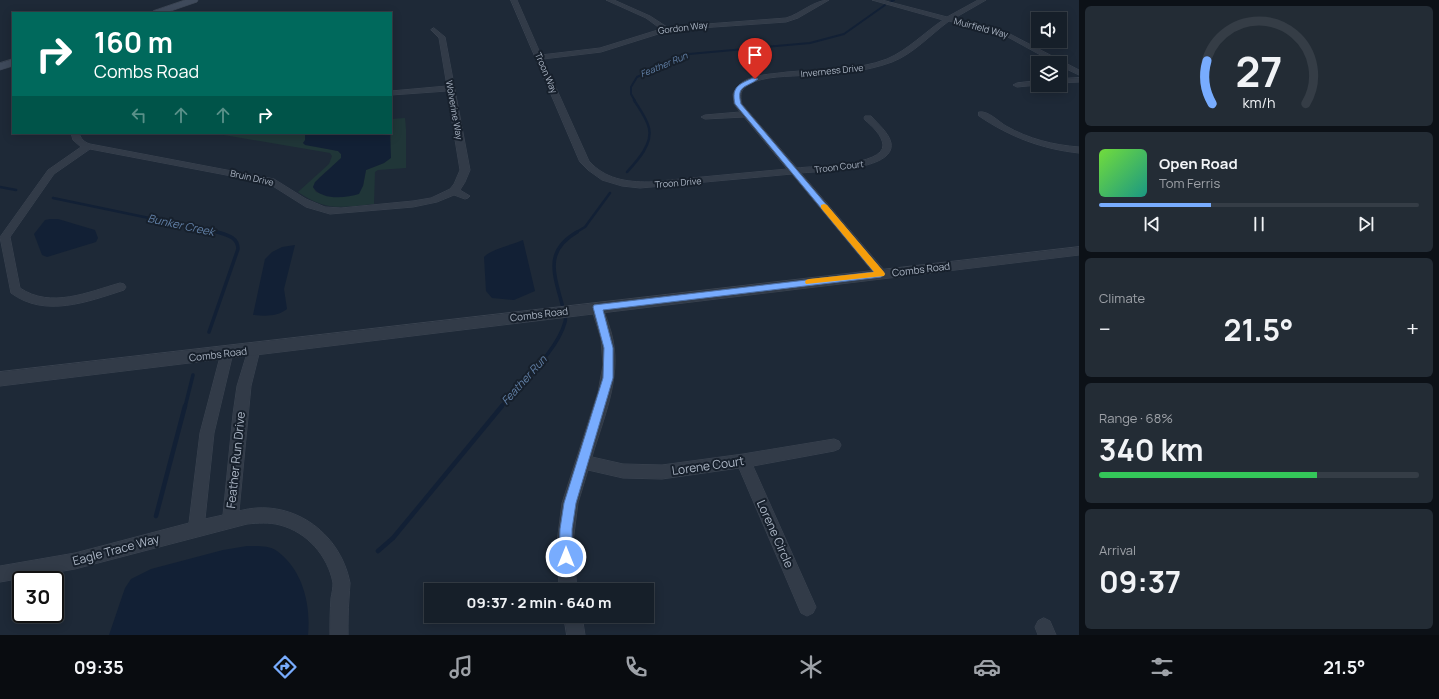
<!DOCTYPE html>
<html lang="en">
<head>
<meta charset="utf-8">
<style>
  body { margin:0; font-family:Manrope,sans-serif; background:#232c35; color:#f1f3f6; height:100vh; display:flex; flex-direction:column; font-size:15px; white-space:nowrap }
  * { box-sizing:border-box; margin:0 }
  p { font-size:13px; color:#9ea2a8 }
  .icon { flex:none; width:22px; height:22px; fill:none; stroke:currentColor; stroke-width:2; stroke-linecap:round; stroke-linejoin:round }
  .map { position:relative; flex:1; overflow:hidden }
  .sheet { display:flex; flex-direction:column; gap:6px; padding:6px; background:#0c1117; width:360px }
  .sheet>* { flex:none }
  .guide { position:absolute; left:12px; top:12px; width:380px; height:122px; border-radius:0px; box-shadow:0 2px 10px #0003,0 0 0 1px #353d46; background:#00695c; color:#fff; overflow:hidden }
  .fabs { position:absolute; left:1031px; top:12px; display:grid; gap:8px }
  .fabs a { display:grid; place-items:center; width:36px; height:36px; border-radius:0px; background:#161f29; box-shadow:0 2px 10px #0003,0 0 0 1px #353d46; font-size:20px }
  .speed { position:absolute; left:12px; top:571px; display:flex; gap:8px; font-size:20px; font-weight:700; text-align:center }
  .speed>* { display:grid; place-content:center; width:52px; height:52px; border-radius:50%; background:#161f29; box-shadow:0 2px 10px #0003,0 0 0 1px #353d46; line-height:1 }
  .speed .limit { border:2px solid #111; border-radius:6px; background:#fff; color:#111 }
  .pin { position:absolute; display:grid; place-items:center; width:34px; height:34px; color:#fff; margin:-41px -17px; border-radius:50% 50% 50% 0; rotate:-45deg; box-shadow:0 0 4px #0007 }
  .pin .icon { rotate:45deg }
  .me { position:absolute; width:44px; margin:-22px; rotate:0deg; stroke-linejoin:round; filter:drop-shadow(0 0 3px #0008) }
  .turn { display:flex; align-items:center; gap:14px; height:84px; padding:0 16px; font-size:18px }
  .turn .icon { width:52px; height:52px; stroke-width:2.5 }
  .turn b { display:block; font-size:28px; line-height:34px }
  .lanes { display:flex; align-items:center; height:38px; padding:0 16px; background:#0003; justify-content:center; gap:20px; direction:ltr }
  .lanes .off { opacity:.35 }
  .big { font-size:30px; font-weight:700; line-height:1.1 }
  .sheet .tile { flex:1; display:flex; flex-direction:column; justify-content:center; gap:6px; min-width:0; padding:0 14px; border-radius:6px; background:#232c35 }
  .sheet .dial { align-items:center; gap:0 }
  .dial svg { height:104px; overflow:visible; fill:none; stroke:#353d46; stroke-width:7; stroke-linecap:round; text-anchor:middle }
  .dial text { fill:#f1f3f6; stroke:none }
  .song { display:flex; align-items:center; gap:12px }
  .cover { width:48px; height:48px; border-radius:6px; background:linear-gradient(135deg,hsl(100 70% 55%),hsl(170 70% 35%)) }
  .played { height:4px; border-radius:2px; background:linear-gradient(90deg,#78acfe 35%,#353d46 35%) }
  .keys { display:flex; justify-content:space-around; direction:ltr }
  .heat { display:flex; justify-content:space-between; align-items:center; font-size:22px; direction:ltr }
  .charge { height:6px; border-radius:3px; background:linear-gradient(90deg,#34c759 68%,#353d46 0) }
  .trip { position:absolute; left:424px; top:583px; width:230px; height:40px; border-radius:0px; background:#161f29; box-shadow:0 2px 10px #0003,0 0 0 1px #353d46; font-weight:700; line-height:40px; text-align:center }
  .dock { display:flex; height:64px; justify-content:space-around; align-items:center; background:#090c10; color:#9ea2a8 }
  .dock .icon { width:28px; height:28px }
  .dock .current { color:#78acfe }
  .dock b { font-size:18px; color:#f1f3f6 }
  main { display:flex; flex:1; min-height:0 }
  .map>svg:first-child { display:block }
</style>
</head>
<body>
<main>
<div class="map">
<svg width="1079" height="635" viewBox="0 0 1079 635">
  <rect width="100%" height="100%" fill="#1e2937"/>
  <path fill="#203638" d="M 405,118 L 406,129 L 406,168 L 378,170 L 375,172 L 374,204 C 341,207 327,212 298,192 L 329,164 L 332,156 L 330,153 L 212,133 L 305,133 L 305,141 L 303,143 L 338,151 L 341,154 L 342,158 L 319,178 L 313,187 L 316,192 L 322,194 L 363,186 L 366,170 L 384,163 L 390,158 L 391,119 Z"/>
  <g fill="#122035">
    <path d="M 305,133 L 390,133 L 391,158 L 384,163 L 366,170 L 363,186 L 359,194 C 346,198 322,201 313,187 L 315,182 L 341,158 L 341,154 L 338,151 L 305,145 L 303,143 L 305,140 Z"/>
    <polygon points="50,219 58,219 95,230 98,238 96,242 47,257 42,255 34,234 45,220"/>
    <path d="M 523,240 L 535,291 L 514,300 L 492,298 L 486,291 L 484,257 C 491,249 512,245 523,240 Z"/>
    <path d="M 295,245 L 284,289 L 287,309 C 277,317 265,316 253,315 L 265,259 L 272,252 L 282,247 Z"/>
    <path d="M 247,546 C 256,546 269,545 277,551 C 303,570 311,605 308,635 L 109,635 L 125,588 L 131,579 L 151,569 L 223,550 Z"/>
  </g>
  <g fill="none" stroke-linecap="round" stroke-linejoin="round">
    <g stroke="#122035" stroke-width="2">
      <polyline points="890,2 894,0"/>
      <polyline points="635,101 631,94 631,87 637,77 689,54 810,43 844,34 885,5"/>
    </g>
    <g stroke="#122035" stroke-width="2.5">
      <path d="M 627,172 C 637,161 653,144 649,128 C 647,119 639,108 634,100"/>
      <polyline points="0,187 16,190"/>
      <polyline points="53,198 221,233"/>
      <polyline points="575,233 585,227 610,193"/>
    </g>
    <g stroke="#122035" stroke-width="3.5">
      <path d="M 209,332 L 238,249 C 238,237 227,235 217,232"/>
      <polyline points="185,407 193,375"/>
      <path d="M 501,407 C 521,382 557,352 565,322 C 567,317 563,309 562,304 C 554,274 544,251 577,232"/>
    </g>
    <g stroke="#122035" stroke-width="4.5">
      <polyline points="156,516 185,406"/>
      <polyline points="378,551 393,538 502,406"/>
    </g>
    <defs>
      <g id="minor">
        <path d="M 511,0 L 517,0 L 541,55 L 600,48 L 661,29 L 646,18 L 606,0 L 614,0 L 650,16 L 667,27 L 786,18 C 800,14 814,0 829,0 L 798,18 L 786,22 L 671,30 L 601,52 L 543,59 L 589,161 C 605,179 626,182 649,182 L 787,169 L 744,117 L 705,119 L 701,117 L 705,115 L 740,112 L 734,104 L 733,94 C 736,87 741,82 748,79 C 760,74 774,74 787,72 C 820,69 856,71 887,59 C 908,50 925,32 943,20 L 872,0 L 882,0 L 947,17 L 978,0 L 986,0 L 953,19 L 1010,34 L 1079,70 L 1079,75 L 1060,66 L 1060,63 L 1055,63 L 1006,36 L 949,21 C 930,35 913,54 892,62 C 865,72 836,74 807,75 C 789,77 764,75 748,85 C 740,90 740,96 742,104 L 797,168 C 812,166 884,166 883,145 C 882,135 872,126 865,120 L 864,118 L 865,116 L 871,116 C 878,124 889,133 891,143 C 896,171 818,171 801,173 L 885,271 L 887,274 L 885,277 L 877,277 L 792,174 L 640,188 L 622,186 L 602,180 L 588,170 L 580,162 Z"/>
        <path d="M 434,28 L 445,37 L 470,170 L 465,182 L 460,190 L 470,196 L 468,198 L 465,199 L 454,195 L 437,202 L 413,207 L 330,214 L 306,207 L 268,183 L 90,149 L 54,174 L 10,237 L 20,288 C 51,309 88,292 120,283 L 124,284 L 126,287 L 124,290 C 87,302 45,318 11,293 L 0,237 L 48,170 L 81,147 L 73,140 L 71,133 L 79,133 C 81,139 84,142 90,144 L 274,179 L 306,199 L 325,207 L 341,208 L 413,201 L 431,198 L 450,189 L 454,184 L 460,170 L 447,91 L 391,95 L 391,91 L 447,86 L 439,38 L 431,30 Z"/>
        <polygon points="1079,78 1079,82 1060,83 1060,79"/>
        <polygon points="1038,81 1038,85 1017,87 1013,85 1017,83"/>
        <path d="M 979,112 C 988,110 999,122 1006,126 C 1029,139 1053,145 1079,147 L 1079,153 C 1042,149 1010,137 979,116 Z"/>
        <path d="M 597,303 L 601,304 L 603,307 C 606,318 611,329 613,340 C 621,380 603,419 592,457 L 623,464 L 662,465 L 743,454 L 834,439 L 839,441 L 841,445 L 839,449 L 834,451 L 753,466 L 816,607 L 813,613 L 807,616 L 801,613 L 739,468 L 662,479 L 623,478 L 588,470 L 578,503 L 573,542 L 577,590 L 559,590 L 557,542 L 562,503 L 598,392 L 603,365 L 601,339 L 591,307 L 593,304 Z"/>
        <path d="M 254,345 L 258,347 L 260,350 L 251,386 L 239,511 C 290,497 340,531 350,583 C 350,588 349,593 349,598 C 348,611 348,623 348,635 L 330,635 C 330,623 330,611 331,598 C 332,593 333,588 333,583 C 328,556 307,532 280,525 C 269,522 258,523 247,524 L 75,569 L 0,582 L 0,566 L 75,553 L 189,523 L 200,433 L 221,353 L 223,350 L 227,348 L 231,350 L 233,353 L 214,433 L 205,519 L 223,515 L 233,414 L 237,386 L 248,350 L 250,347 Z"/>
        <polygon points="564,616 582,616 585,635 567,635"/>
        <polygon points="1044,618 1050,621 1056,635 1038,635 1035,627 1038,621"/>
      </g>
      <polygon id="tertiary" points="1079,247 1079,255 0,386 0,372"/>
      <g id="secondary">
        <polygon points="185,0 198,0 197,2 165,13 151,13 153,11"/>
        <polygon points="13,59 13,66 0,70 0,63"/>
      </g>
    </defs>
    <use href="#minor" stroke="#3b4451" stroke-width="1"/>
    <use href="#tertiary" stroke="#3b4451" stroke-width="1"/>
    <use href="#secondary" stroke="#3b4451" stroke-width="1"/>
    <use href="#minor" fill="#323b48" fill-rule="evenodd"/>
    <use href="#tertiary" fill="#323b48" fill-rule="evenodd"/>
    <use href="#secondary" fill="#3f4a5b" fill-rule="evenodd"/>
  </g>
  <path fill="#78acfe" stroke="#4e70a5" d="M 753,78 L 758,79 C 746,88 736,85 741,104 L 885,274 L 881,277 L 603,310 L 613,348 L 613,378 L 576,503 L 572,529 L 572,557 L 570,561 L 566,563 L 561,561 L 559,557 L 560,529 L 564,503 L 603,378 L 604,348 L 593,307 L 594,305 L 874,272 L 735,104 C 731,87 739,84 753,78 Z"/>
  <polygon fill="#f59e0b" points="824,204 827,205 884,272 885,274 884,276 806,284 805,282 806,280 809,279 874,272 821,208 821,205"/>
  <g text-anchor="middle" stroke-width="4" stroke-linejoin="round" paint-order="stroke">
    <g font-size="9" fill="#acb6c5" stroke="#17202c">
      <text transform="translate(683 28) rotate(-7)" y="3">Gordon Way</text>
      <text transform="translate(981 28) rotate(15)" y="3">Muirfield Way</text>
      <text transform="translate(832 71) rotate(-6)" y="3">Inverness Drive</text>
      <text transform="translate(546 73) rotate(67)" y="3">Troon Way</text>
      <text transform="translate(454 110) rotate(80)" y="3">Wolverine Way</text>
      <text transform="translate(839 167) rotate(-7)" y="3">Troon Court</text>
      <text transform="translate(252 178) rotate(13)" y="3">Bruin Drive</text>
      <text transform="translate(678 183) rotate(-5)" y="3">Troon Drive</text>
    </g>
    <g font-size="9" font-style="italic" fill="#6280a7" stroke="#17202c">
      <text transform="translate(664 65) rotate(-23)" y="3">Feather Run</text>
    </g>
    <g font-size="10" fill="#acb6c5" stroke="#17202c">
      <text transform="translate(921 269) rotate(-7)" y="4">Combs Road</text>
      <text transform="translate(539 314) rotate(-7)" y="4">Combs Road</text>
      <text transform="translate(218 354) rotate(-7)" y="4">Combs Road</text>
    </g>
    <g font-size="11" font-style="italic" fill="#6280a7" stroke="#17202c">
      <text transform="translate(181 225) rotate(12)" y="4">Bunker Creek</text>
      <text transform="translate(524 380) rotate(-48)" y="4">Feather Run</text>
    </g>
    <g font-size="12" fill="#acb6c5" stroke="#17202c">
      <text transform="translate(236 460) rotate(-84)" y="4">Feather Run Drive</text>
      <text transform="translate(708 466) rotate(-8)" y="4">Lorene Court</text>
      <text transform="translate(775 534) rotate(66)" y="4">Lorene Circle</text>
      <text transform="translate(116 550) rotate(-15)" y="4">Eagle Trace Way</text>
    </g>
  </g>
</svg>
<div class="fabs">
<a><svg class="icon" aria-label="sound" viewBox="0 0 24 24"><path d="M4 9h4l5-4v14l-5-4H4zM17 9q2 3 0 6"/></svg></a>
<a><svg class="icon" aria-label="layers" viewBox="0 0 24 24"><path d="M12 4l9 5-9 5-9-5zM3 14l9 5 9-5"/></svg></a>
</div>
<div class="speed"><div class="limit">30</div></div>
<div class="pin" style="left:755px;top:79px;background:#d93025"><svg class="icon" aria-label="arrive" viewBox="0 0 24 24"><path d="M6 21V4h12l-3 4 3 4H6"/></svg></div>
<svg class="me" style="left:566px;top:557px" viewBox="-20 -20 40 40"><circle r="17" fill="#78acfe" stroke="#fff" stroke-width="3"/><path d="M0-11L8 9 0 5-8 9z" fill="#fff"/></svg>
<div class="trip">09:37 · 2 min · 640 m</div>
<div class="guide">
<div class="turn"><svg class="icon" aria-label="right" viewBox="0 0 24 24"><path d="M7 20v-9h11M14 6l5 5-5 5"/></svg><div><b>160 m</b>Combs Road</div></div>
<div class="lanes"><svg class="icon off" aria-label="left" viewBox="0 0 24 24"><path d="M17 20v-9H6M10 6l-5 5 5 5"/></svg><svg class="icon off" aria-label="ahead" viewBox="0 0 24 24"><path d="M12 20V5M6 11l6-6 6 6"/></svg><svg class="icon off" aria-label="ahead" viewBox="0 0 24 24"><path d="M12 20V5M6 11l6-6 6 6"/></svg><svg class="icon" aria-label="right" viewBox="0 0 24 24"><path d="M7 20v-9h11M14 6l5 5-5 5"/></svg></div>
</div>
</div>
<section class="sheet">
<div class="tile dial"><svg viewBox="0 0 100 80">
<path d="M14 69A42 42 0 1 1 86 69"/>
<path d="M14 69A42 42 0 0 1 10 36" stroke="#78acfe"/>
<text x="50" y="56" font-size="32" font-weight="700">27</text>
<text x="50" y="72" font-size="11">km/h</text>
</svg></div>
<div class="tile">
<div class="song"><i class="cover"></i><div><b>Open Road</b><p>Tom Ferris</p></div></div>
<div class="played"></div>
<div class="keys"><svg class="icon" aria-label="previous" viewBox="0 0 24 24"><path d="M18 5L8 12l10 7zM5 5v14"/></svg><svg class="icon" aria-label="pause" viewBox="0 0 24 24"><path d="M8 5v14M16 5v14"/></svg><svg class="icon" aria-label="next" viewBox="0 0 24 24"><path d="M6 5l10 7-10 7zM19 5v14"/></svg></div>
</div>
<div class="tile"><p>Climate</p>
<div class="heat"><a>−</a><b class="big">21.5°</b><a>+</a></div>
</div>
<div class="tile"><p>Range · 68%</p><b class="big">340 km</b><div class="charge"></div></div>
<div class="tile"><p>Arrival</p><b class="big">09:37</b></div>
</section>
</main>
<nav class="dock">
<b>09:35</b>
<svg class="icon current" aria-label="directions" viewBox="0 0 24 24"><path d="M12 3l9 9-9 9-9-9zM9 14v-3h6M13 9l2 2-2 2"/></svg>
<svg class="icon" aria-label="music" viewBox="0 0 24 24"><path d="M9 18V5l10-2v13"/><circle cx="6" cy="18" r="3"/><circle cx="16" cy="16" r="3"/></svg>
<svg class="icon" aria-label="phone" viewBox="0 0 24 24"><path d="M5 4h4l2 5-3 2q2 4 5 5l2-3 5 2v4C11 20 4 13 5 4z"/></svg>
<svg class="icon" aria-label="climate" viewBox="0 0 24 24"><path d="M12 3v18M4 7l16 10M4 17L20 7"/></svg>
<svg class="icon" aria-label="car" viewBox="0 0 24 24"><path d="M5 17H2v-5l4-1 3-4h7l3 4 3 1v5h-3M9 17h6M6 11h13"/><circle cx="7" cy="17" r="2"/><circle cx="17" cy="17" r="2"/></svg>
<svg class="icon" aria-label="filters" viewBox="0 0 24 24"><path d="M4 7h16M4 17h16"/><circle cx="9" cy="7" r="2"/><circle cx="15" cy="17" r="2"/></svg>
<b>21.5°</b>
</nav>
</body>
</html>
